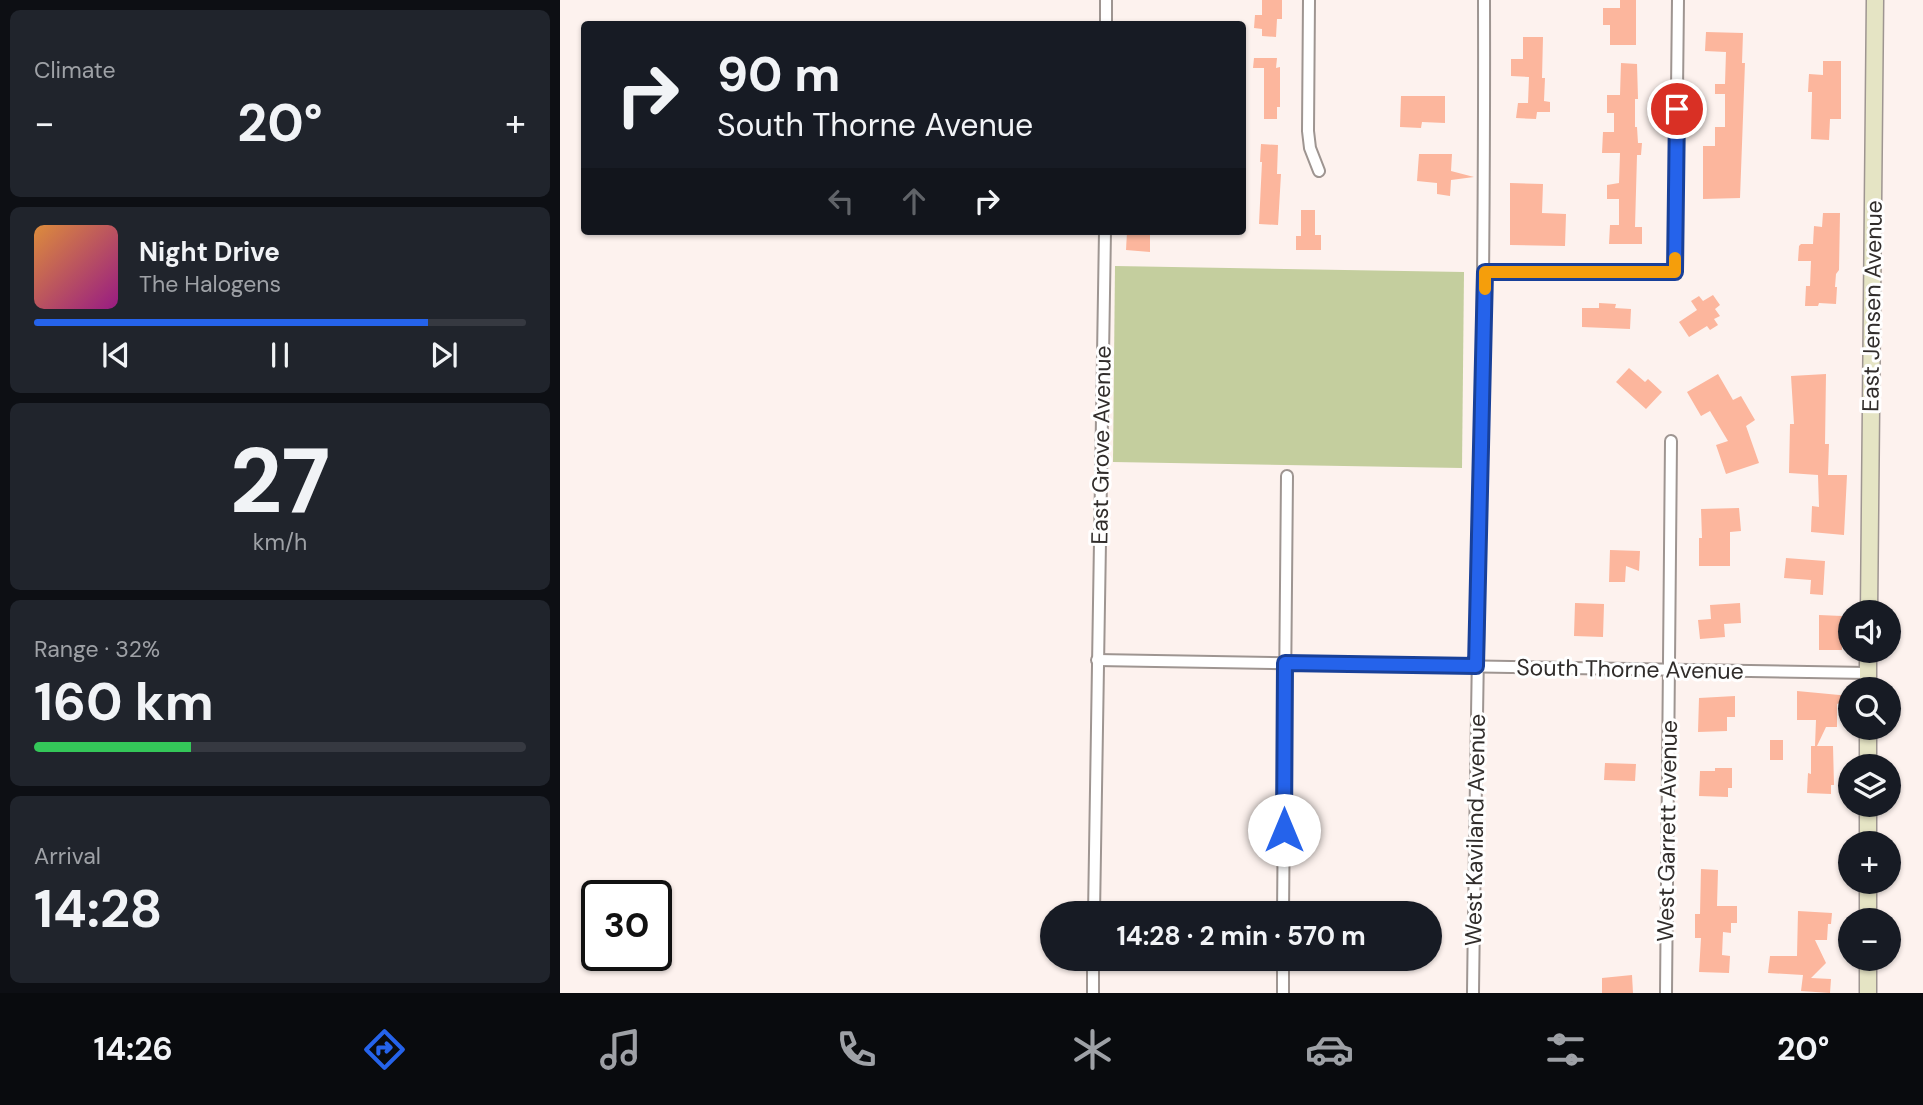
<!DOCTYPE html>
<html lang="en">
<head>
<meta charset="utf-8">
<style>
  body { margin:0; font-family:"DM Sans",sans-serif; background:#20242c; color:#f1f3f6; height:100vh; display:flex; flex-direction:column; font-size:26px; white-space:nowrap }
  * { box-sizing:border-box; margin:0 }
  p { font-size:23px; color:#9ea1a6 }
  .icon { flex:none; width:38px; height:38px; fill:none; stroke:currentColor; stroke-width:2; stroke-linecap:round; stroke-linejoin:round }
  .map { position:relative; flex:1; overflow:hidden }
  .side { display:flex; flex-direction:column; gap:10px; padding:10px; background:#0d0f14; width:560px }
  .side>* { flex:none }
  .hud { position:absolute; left:21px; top:21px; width:665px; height:214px; border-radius:7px; box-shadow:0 2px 5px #0004; background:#171b24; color:#f1f3f6; overflow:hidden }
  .buttons { position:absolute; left:1278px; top:600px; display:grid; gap:14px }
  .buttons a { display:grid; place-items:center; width:63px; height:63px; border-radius:50%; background:#171b24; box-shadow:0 2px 5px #0004; font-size:35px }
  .speed { position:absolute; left:21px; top:880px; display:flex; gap:14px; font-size:35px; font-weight:700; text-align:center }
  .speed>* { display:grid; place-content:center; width:91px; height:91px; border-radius:50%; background:#171b24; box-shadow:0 2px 5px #0004; line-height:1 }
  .speed .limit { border:4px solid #111; border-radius:10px; background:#fff; color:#111 }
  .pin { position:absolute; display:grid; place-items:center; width:60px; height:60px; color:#fff; margin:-30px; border:4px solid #fff; border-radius:50%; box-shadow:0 2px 7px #0007 }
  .me { position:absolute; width:77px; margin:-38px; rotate:0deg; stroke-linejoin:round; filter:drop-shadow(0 0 5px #0008) }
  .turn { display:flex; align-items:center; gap:24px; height:147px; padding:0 21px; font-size:32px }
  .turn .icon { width:91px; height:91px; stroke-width:2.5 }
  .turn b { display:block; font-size:49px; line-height:60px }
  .lanes { display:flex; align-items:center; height:66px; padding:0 21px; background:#0003; justify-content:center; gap:35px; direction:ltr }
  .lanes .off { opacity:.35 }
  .big { font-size:52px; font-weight:700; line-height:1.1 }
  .side .tile { flex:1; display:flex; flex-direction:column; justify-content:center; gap:10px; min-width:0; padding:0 24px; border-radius:10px; background:#20242c }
  .side .dial { align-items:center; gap:0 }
  .dial b { font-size:91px; line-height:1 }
  .song { display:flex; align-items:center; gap:21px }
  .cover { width:84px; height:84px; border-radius:10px; background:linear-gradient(135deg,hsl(30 70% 55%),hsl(310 70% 35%)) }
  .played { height:7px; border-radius:4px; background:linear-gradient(90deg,#2563eb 80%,#363941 80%) }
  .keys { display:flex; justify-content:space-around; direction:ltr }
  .heat { display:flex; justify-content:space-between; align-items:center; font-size:38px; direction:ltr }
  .charge { height:10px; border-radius:5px; background:linear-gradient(90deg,#34c759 32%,#363941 0) }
  .trip { position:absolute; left:480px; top:901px; width:402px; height:70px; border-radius:35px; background:#171b24; box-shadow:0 2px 5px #0004; font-weight:700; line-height:70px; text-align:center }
  .menu { display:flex; height:112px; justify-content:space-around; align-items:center; background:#090b0e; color:#9ea1a6 }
  .menu .icon { width:49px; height:49px }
  .menu .on { color:#2563eb }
  .menu b { font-size:32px; color:#f1f3f6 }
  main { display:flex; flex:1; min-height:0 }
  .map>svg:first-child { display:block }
</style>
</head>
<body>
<main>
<section class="side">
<div class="tile"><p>Climate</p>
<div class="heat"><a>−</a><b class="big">20°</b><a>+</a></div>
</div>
<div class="tile">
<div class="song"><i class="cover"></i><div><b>Night Drive</b><p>The Halogens</p></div></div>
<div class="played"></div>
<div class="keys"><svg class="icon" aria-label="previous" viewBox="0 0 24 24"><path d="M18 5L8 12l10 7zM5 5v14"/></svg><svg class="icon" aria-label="pause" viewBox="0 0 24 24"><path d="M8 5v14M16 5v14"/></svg><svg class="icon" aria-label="next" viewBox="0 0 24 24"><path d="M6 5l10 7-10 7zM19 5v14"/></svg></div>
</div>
<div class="tile dial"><b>27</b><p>km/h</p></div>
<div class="tile"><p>Range · 32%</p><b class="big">160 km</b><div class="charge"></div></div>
<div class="tile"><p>Arrival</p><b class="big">14:28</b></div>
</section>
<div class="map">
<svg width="1363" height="993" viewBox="0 0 1363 993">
  <rect width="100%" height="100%" fill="#fdf2ee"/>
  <polygon fill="#c4ce9e" points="555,266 904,272 902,468 553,462"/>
  <g fill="#fcb69d">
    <polygon points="702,0 722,0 722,19 717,19 716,37 702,36 702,29 694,28 695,15 702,15"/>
    <polygon points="1060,0 1076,0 1076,45 1050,45 1050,25 1043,25 1043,8 1060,8"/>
    <polygon points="1146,32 1183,33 1182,63 1185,63 1180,198 1143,199 1143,146 1155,146 1155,127 1165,127 1165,94 1155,94 1155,84 1165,84 1166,52 1145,51"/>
    <polygon points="963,37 983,37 982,78 985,78 984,101 990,102 990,112 977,112 976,119 956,118 958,103 968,103 969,77 951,76 951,59 963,59"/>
    <polygon points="694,58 717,58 716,68 720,67 720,107 717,107 717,119 704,119 704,68 693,68"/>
    <polygon points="1263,61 1281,61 1281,119 1270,119 1269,140 1251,139 1252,92 1248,92 1249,74 1263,75"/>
    <polygon points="1061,63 1077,64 1078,99 1075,99 1075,127 1077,127 1078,143 1082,143 1081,155 1077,155 1075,227 1082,227 1082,244 1049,244 1050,225 1059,225 1059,199 1047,199 1047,185 1059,183 1060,153 1042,153 1043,132 1054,132 1054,113 1047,113 1047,95 1060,95"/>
    <polygon points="841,96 885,96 885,123 862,122 861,128 840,127"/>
    <polygon points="701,144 718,145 717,174 721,174 718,225 699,224 702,162 700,162"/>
    <polygon points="859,154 892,154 891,171 914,177 891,180 890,196 877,194 877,183 857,181"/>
    <polygon points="950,183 983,184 982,213 1006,214 1005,246 950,245"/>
    <polygon points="741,210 755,210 755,235 761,235 761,250 736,250 736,236 741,236"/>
    <polygon points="1263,213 1280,213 1279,270 1276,274 1275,287 1277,287 1276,304 1259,303 1258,306 1245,306 1246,286 1250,286 1251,261 1238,261 1239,246 1241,244 1253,244 1254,226 1262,227"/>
    <polygon points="567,232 590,233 590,252 566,250"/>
    <polygon points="1153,295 1160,305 1155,309 1160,316 1154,319 1158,325 1150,330 1147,326 1129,337 1119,322 1137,310 1131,301 1139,296 1143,301"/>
    <polygon points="1039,303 1056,304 1055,308 1071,309 1070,329 1022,327 1022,308 1039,308"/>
    <polygon points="1069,368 1085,382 1088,379 1102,392 1086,409 1056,382"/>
    <polygon points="1158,374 1173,400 1181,396 1195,420 1186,426 1199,463 1166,474 1156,445 1168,441 1150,411 1141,416 1127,392"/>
    <polygon points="1266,374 1265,444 1269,444 1268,475 1287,475 1284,535 1251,532 1252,506 1259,507 1258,475 1229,473 1230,424 1234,424 1231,376"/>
    <polygon points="1179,508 1181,531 1170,532 1170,566 1139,566 1139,538 1142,538 1141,509"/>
    <polygon points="1050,550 1080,551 1079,571 1066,566 1065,582 1049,582"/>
    <polygon points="1226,558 1265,561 1263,595 1250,594 1251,580 1224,578"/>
    <polygon points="1015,603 1044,604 1043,637 1014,636"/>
    <polygon points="1180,603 1181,623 1164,624 1165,637 1140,639 1138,620 1151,619 1150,605"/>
    <polygon points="1259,615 1282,616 1282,650 1259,650"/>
    <polygon points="1237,691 1290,696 1290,700 1277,704 1277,727 1266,727 1257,746 1273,746 1274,785 1271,785 1271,794 1247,793 1248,773 1251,774 1251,746 1255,746 1256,720 1237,720"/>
    <polygon points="1175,696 1175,717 1167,717 1167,731 1138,732 1139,698"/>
    <rect x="1210" y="740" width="13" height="20"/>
    <polygon points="1045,763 1076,764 1075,781 1044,780"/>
    <polygon points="1155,768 1172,768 1172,788 1168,788 1168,797 1139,796 1140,771 1155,771"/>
    <polygon points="1141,869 1158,870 1157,906 1177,906 1177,923 1171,923 1171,933 1163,932 1162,955 1170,956 1169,973 1139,972 1141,938 1135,938 1135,914 1140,914"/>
    <polygon points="1238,911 1272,913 1271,924 1268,924 1267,940 1255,940 1266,963 1251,978 1271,979 1270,993 1241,991 1243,975 1208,973 1210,956 1237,956"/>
    <polygon points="1072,975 1073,993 1042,993 1042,978"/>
  </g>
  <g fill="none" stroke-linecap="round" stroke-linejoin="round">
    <defs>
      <g id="street">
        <polyline points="749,0 748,131 750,148 759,171"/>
        <polyline points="546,24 546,0"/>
        <polyline points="925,272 1115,272 1118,0"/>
        <polyline points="537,660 1308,673"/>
        <polyline points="534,914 545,231"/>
        <polyline points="723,914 727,476"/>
        <polyline points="533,993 533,959"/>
        <polyline points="723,993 723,959"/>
        <path d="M 913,993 C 917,662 925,331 924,0"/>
        <polyline points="1106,993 1111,441"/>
      </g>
      <g id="secondary">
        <polyline points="1309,612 1315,0"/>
        <polyline points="1308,690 1308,651"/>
        <polyline points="1308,766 1308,728"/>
        <polyline points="1308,844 1308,805"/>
        <polyline points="1308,920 1308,882"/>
        <polyline points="1308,993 1308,959"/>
      </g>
    </defs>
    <use href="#street" stroke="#9e9591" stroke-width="14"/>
    <use href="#secondary" stroke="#9e9591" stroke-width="19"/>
    <use href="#street" stroke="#fff" stroke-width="10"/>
    <use href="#secondary" stroke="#e5e4c4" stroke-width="16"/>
  </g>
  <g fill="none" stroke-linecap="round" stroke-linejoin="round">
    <defs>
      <polyline id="route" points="724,830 725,663 916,666 925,272 1115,272 1117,109"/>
    </defs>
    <use href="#route" stroke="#184099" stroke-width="18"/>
    <use href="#route" stroke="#2563eb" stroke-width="12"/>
    <polyline stroke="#f59e0b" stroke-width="12" points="925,289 925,272 1115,272 1115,258"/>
  </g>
  <g text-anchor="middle" stroke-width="6" stroke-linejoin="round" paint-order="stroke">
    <g font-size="23" fill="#312d2b" stroke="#fff">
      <text transform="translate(1312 306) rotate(-89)" y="8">East Jensen Avenue</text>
      <text transform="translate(541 445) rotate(-89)" y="8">East Grove Avenue</text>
      <text transform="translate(1070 669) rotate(1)" y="8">South Thorne Avenue</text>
      <text transform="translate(915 830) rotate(-89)" y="8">West Kaviland Avenue</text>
      <text transform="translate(1107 831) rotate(-89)" y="8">West Garrett Avenue</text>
    </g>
  </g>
</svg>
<div class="buttons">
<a><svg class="icon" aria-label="sound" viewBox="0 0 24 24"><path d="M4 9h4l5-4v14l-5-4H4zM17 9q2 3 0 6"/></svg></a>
<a><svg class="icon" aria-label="search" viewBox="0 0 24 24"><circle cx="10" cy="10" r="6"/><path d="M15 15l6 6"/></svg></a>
<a><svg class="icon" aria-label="layers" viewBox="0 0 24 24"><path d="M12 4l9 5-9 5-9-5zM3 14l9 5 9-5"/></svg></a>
<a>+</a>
<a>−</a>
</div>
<div class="speed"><div class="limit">30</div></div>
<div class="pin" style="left:1117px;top:109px;background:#d93025"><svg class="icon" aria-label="arrive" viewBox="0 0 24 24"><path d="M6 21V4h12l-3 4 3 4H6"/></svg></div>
<svg class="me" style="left:724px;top:830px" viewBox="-20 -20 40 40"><circle r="19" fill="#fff"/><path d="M0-13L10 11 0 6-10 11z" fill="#2563eb"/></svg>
<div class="trip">14:28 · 2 min · 570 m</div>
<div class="hud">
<div class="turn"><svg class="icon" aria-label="right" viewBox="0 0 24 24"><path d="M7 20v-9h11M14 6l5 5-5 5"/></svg><div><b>90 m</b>South Thorne Avenue</div></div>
<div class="lanes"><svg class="icon off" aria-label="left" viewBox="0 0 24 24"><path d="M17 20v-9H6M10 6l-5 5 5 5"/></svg><svg class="icon off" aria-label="ahead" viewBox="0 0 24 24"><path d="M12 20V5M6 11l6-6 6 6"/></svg><svg class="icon" aria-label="right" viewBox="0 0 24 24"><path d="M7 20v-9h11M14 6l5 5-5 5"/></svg></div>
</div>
</div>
</main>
<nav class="menu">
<b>14:26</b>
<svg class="icon on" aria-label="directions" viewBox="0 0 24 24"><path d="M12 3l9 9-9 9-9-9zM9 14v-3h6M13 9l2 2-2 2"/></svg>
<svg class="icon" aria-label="music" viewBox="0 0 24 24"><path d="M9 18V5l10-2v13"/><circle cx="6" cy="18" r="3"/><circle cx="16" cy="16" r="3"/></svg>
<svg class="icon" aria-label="phone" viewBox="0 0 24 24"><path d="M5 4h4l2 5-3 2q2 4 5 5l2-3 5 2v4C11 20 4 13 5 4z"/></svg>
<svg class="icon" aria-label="climate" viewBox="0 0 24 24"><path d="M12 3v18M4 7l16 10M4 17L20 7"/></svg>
<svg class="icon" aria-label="car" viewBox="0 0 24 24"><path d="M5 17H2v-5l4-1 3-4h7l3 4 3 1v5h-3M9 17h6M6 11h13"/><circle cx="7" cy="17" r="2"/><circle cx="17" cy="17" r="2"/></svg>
<svg class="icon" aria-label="filters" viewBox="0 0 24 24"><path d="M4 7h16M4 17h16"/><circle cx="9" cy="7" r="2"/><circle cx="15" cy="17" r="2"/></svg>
<b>20°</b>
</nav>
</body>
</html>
